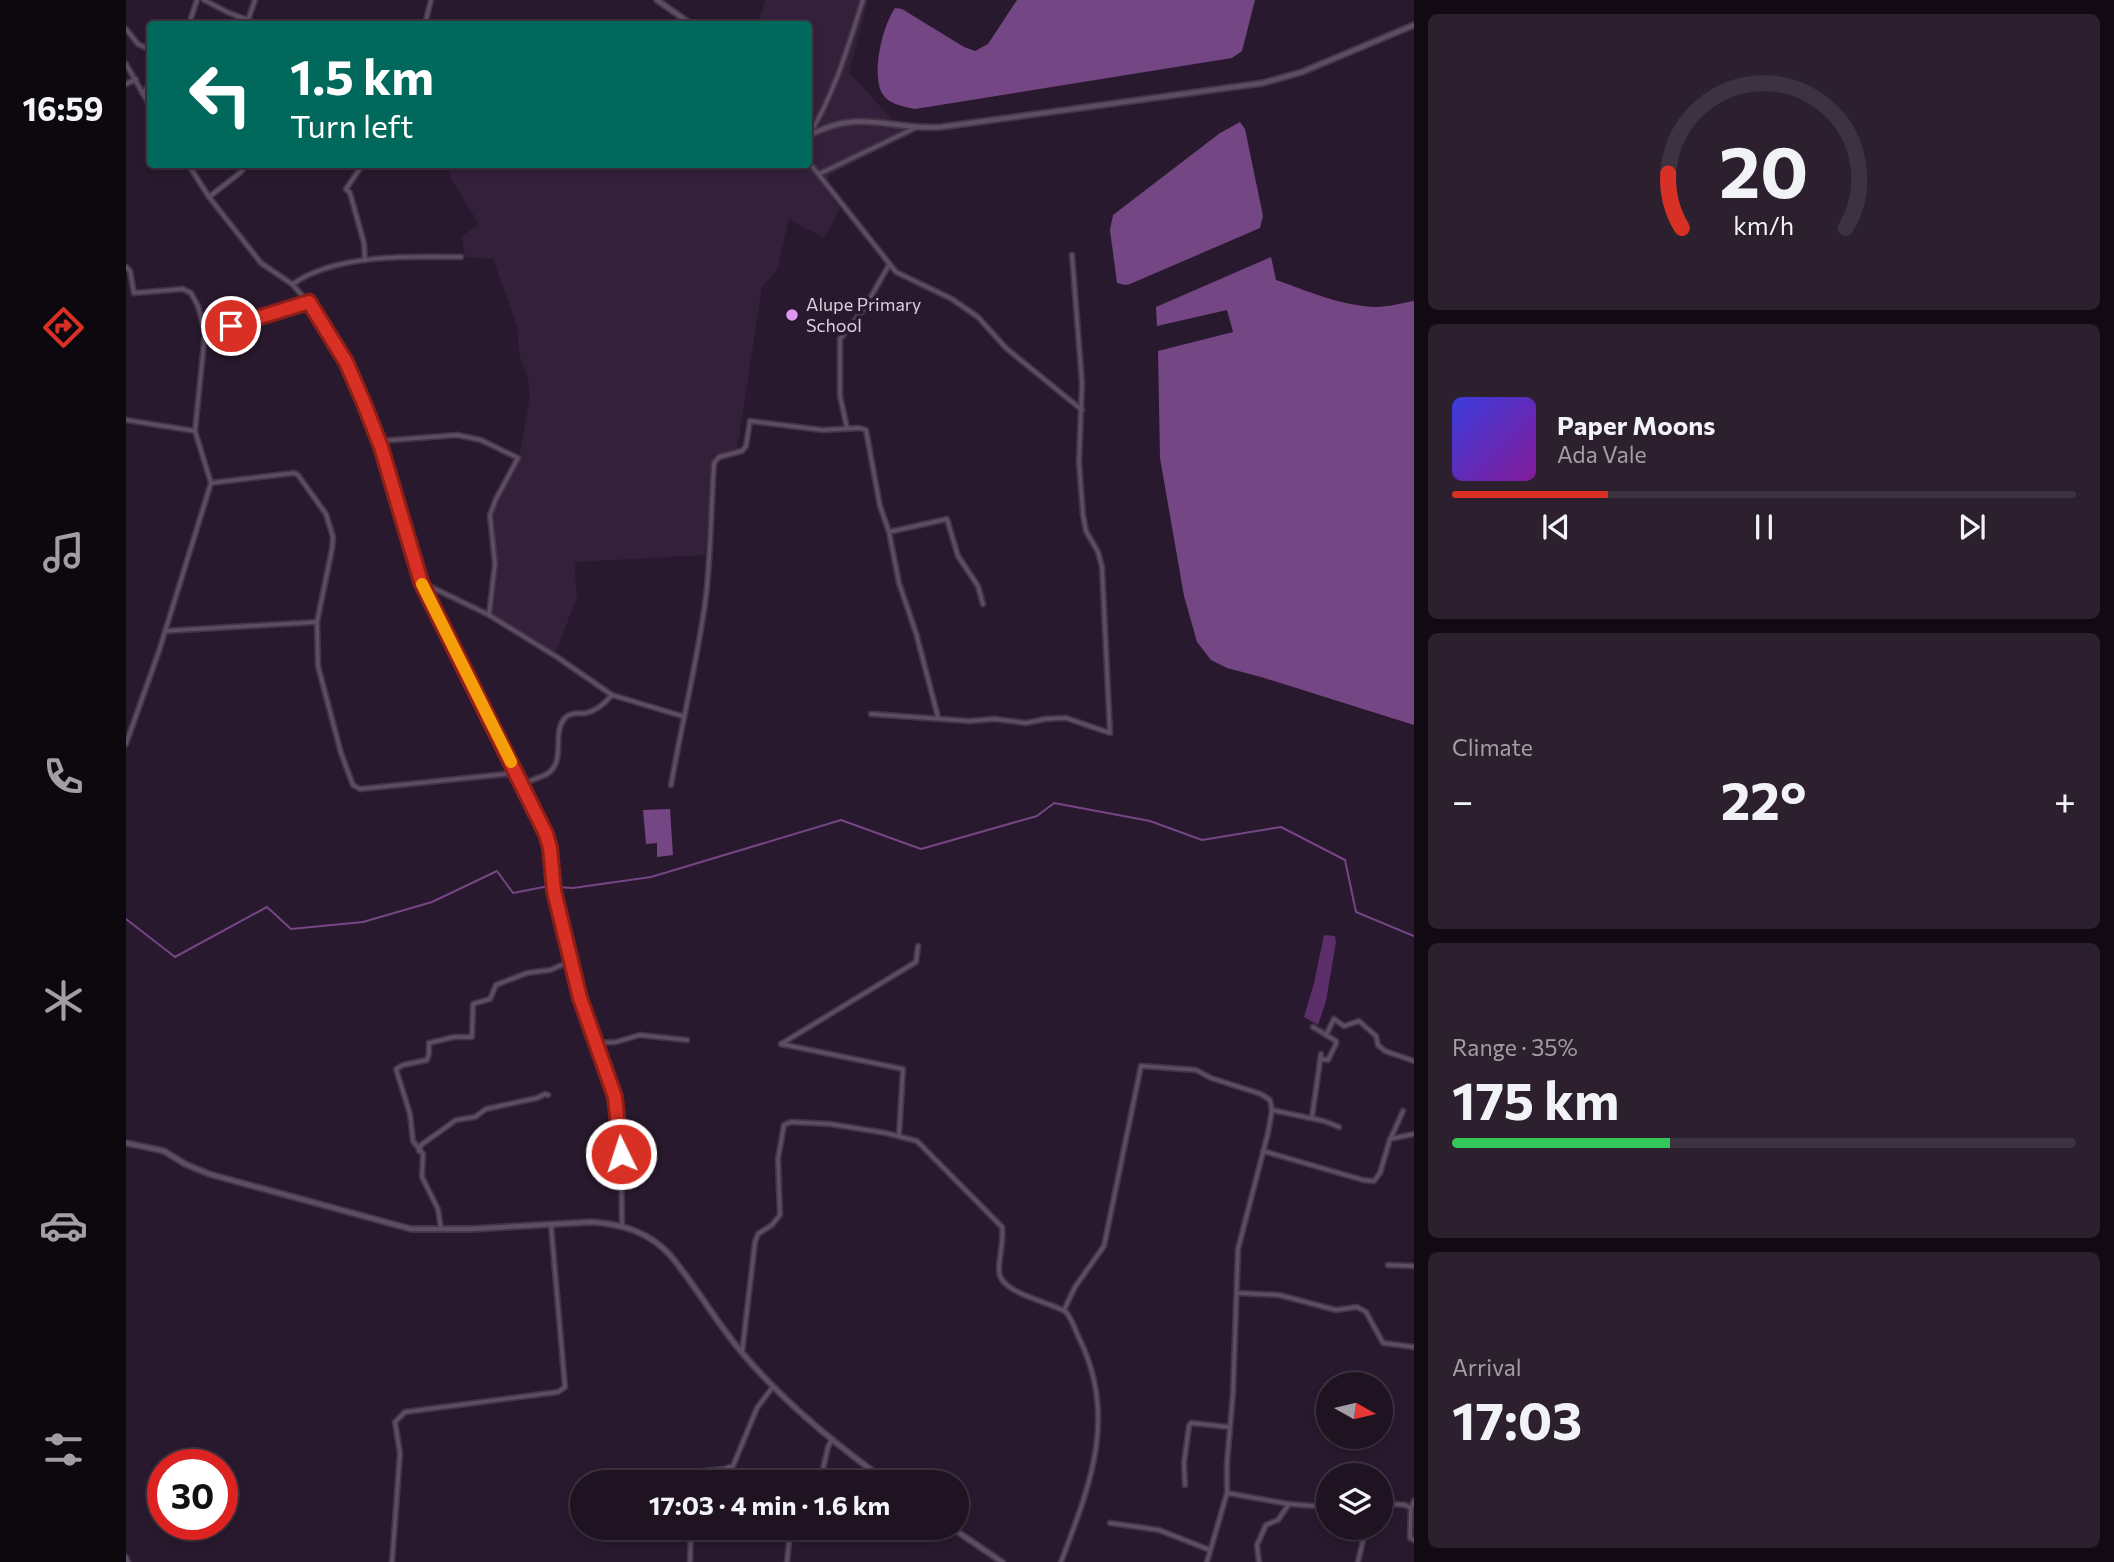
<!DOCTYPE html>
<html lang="en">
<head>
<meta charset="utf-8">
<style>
  body { margin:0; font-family:Commissioner,sans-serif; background:#2c202f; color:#f1f3f6; height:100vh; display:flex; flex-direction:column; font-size:26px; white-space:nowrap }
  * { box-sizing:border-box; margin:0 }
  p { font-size:23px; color:#a19ea5 }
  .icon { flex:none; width:38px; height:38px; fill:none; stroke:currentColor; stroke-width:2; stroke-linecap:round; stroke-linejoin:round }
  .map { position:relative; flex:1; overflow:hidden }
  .details { display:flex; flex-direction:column; gap:14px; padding:14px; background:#110a13; width:700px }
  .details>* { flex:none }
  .guide { position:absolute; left:21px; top:21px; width:665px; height:147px; border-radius:7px; box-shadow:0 4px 10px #0003,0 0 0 2px #3c3240; background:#00695c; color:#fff; overflow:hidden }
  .needle { width:46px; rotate:98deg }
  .fabs { position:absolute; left:1190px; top:1372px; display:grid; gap:14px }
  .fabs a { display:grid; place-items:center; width:77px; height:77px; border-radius:50%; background:#1f1322; box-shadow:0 4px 10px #0003,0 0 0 2px #3c3240; font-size:35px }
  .speed { position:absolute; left:21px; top:1449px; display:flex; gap:14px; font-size:35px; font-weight:700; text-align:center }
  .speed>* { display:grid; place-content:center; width:91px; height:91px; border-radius:50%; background:#1f1322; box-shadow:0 4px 10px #0003,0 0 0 2px #3c3240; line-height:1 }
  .speed .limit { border:10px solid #d22; background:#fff; color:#111 }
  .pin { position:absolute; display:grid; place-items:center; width:60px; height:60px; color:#fff; margin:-30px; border:4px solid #fff; border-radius:50%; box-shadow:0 2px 7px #0007 }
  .me { position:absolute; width:77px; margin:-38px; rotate:356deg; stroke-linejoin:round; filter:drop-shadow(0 0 5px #0008) }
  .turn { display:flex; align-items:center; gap:24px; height:147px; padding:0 28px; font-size:32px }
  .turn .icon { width:91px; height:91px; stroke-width:2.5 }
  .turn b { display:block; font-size:49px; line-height:60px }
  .big { font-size:52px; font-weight:700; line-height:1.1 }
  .details .card { flex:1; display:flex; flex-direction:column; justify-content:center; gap:10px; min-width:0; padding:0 24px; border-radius:10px; background:#2c202f }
  .details .dial { align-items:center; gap:0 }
  .dial svg { height:182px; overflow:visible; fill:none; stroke:#3c3240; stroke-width:7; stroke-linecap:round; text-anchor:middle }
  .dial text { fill:#f1f3f6; stroke:none }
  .song { display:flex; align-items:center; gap:21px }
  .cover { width:84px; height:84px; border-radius:10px; background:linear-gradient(135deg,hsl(240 70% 55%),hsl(290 70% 35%)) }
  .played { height:7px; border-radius:4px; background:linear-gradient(90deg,#d93025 25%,#3c3240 25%) }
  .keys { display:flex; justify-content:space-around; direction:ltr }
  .heat { display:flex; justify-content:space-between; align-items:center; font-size:38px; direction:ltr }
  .charge { height:10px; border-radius:5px; background:linear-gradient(90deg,#34c759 35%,#3c3240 0) }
  .trip { position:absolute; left:444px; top:1470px; width:399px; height:70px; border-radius:35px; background:#1f1322; box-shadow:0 4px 10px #0003,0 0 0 2px #3c3240; font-weight:700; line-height:70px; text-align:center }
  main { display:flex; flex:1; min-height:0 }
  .tabs { display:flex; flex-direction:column; width:126px; justify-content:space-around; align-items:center; background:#0c080e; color:#a19ea5 }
  .tabs .icon { width:49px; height:49px }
  .tabs .selected { color:#d93025 }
  .tabs b { font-size:32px; color:#f1f3f6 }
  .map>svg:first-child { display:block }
</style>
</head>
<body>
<main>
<nav class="tabs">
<b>16:59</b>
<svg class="icon selected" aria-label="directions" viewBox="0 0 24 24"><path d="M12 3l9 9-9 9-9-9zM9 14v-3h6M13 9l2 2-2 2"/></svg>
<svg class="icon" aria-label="music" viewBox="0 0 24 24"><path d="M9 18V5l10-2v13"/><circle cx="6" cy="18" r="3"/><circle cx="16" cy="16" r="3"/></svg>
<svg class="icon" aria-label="phone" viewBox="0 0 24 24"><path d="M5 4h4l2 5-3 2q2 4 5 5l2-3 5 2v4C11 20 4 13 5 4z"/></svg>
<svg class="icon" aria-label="climate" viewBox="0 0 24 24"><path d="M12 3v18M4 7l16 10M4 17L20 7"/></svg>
<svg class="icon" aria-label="car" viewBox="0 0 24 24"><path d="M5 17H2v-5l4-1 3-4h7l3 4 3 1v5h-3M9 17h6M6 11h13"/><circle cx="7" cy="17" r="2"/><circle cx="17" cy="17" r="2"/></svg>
<svg class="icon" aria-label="filters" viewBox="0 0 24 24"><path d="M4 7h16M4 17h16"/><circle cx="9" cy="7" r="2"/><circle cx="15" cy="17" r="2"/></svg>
</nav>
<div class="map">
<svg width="1288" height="1562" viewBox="0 0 1288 1562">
  <rect width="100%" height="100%" fill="#29192e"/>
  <polygon fill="#34203a" points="639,0 742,0 723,72 781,136 705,174 698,187 714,208 698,238 663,219 651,270 636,287 611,450 587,454 579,555 448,562 451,597 429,654 365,615 371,562 367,511 393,459 404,395 402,380 393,353 391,326 367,259 339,257 336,236 353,224 325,179 322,165 682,164 682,24 632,24"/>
  <polygon fill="#5c2e6a" points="1198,935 1209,936 1210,942 1200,1001 1192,1025 1178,1017 1188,983"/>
  <g fill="#754684">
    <path d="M 891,0 L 1129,0 L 1116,51 L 1106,58 L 789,109 C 777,106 763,105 756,93 C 745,73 757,25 769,8 L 776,9 L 838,47 L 849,51 L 862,44 Z"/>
    <polygon points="1114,122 1119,129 1137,216 1134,228 1004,284 999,285 991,283 984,230 987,215 1094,133"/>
    <path d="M 1145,257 L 1150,280 C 1182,291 1215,306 1250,307 C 1262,307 1276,303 1288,301 L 1288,725 L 1135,677 L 1101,668 L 1085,660 L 1071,642 L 1058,596 L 1034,458 L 1032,351 L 1107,332 L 1101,310 L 1031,326 L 1030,307 Z"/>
    <polygon points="544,809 547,855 531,857 531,843 520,844 517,810"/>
  </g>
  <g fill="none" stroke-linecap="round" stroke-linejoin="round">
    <g stroke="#754684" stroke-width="2">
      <polyline points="430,887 447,888 525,877 715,820 795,849 911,816 928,803 1024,821 1076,840 1155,827 1219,860 1230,912 1288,936"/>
      <polyline points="0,919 49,957 141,907 165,929 237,922 306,902 371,871 387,893 423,886"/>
    </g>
    <defs>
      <g id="street">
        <polyline points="78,0 101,12 132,24"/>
        <polyline points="122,20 129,0"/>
        <polyline points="63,24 71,0"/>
        <polyline points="299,24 305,0"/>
        <polyline points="0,29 12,44 24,50"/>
        <polyline points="0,64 24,106"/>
        <polyline points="0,84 10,79"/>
        <polyline points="16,93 24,85"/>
        <path d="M 683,135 C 709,93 722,46 737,0"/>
        <polyline points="682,161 770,272 826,299 852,317 880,348 956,410"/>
        <polyline points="62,164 83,197 135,263 166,284 182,302 221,362 255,447 295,582 420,834 424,848 428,891 454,998 489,1097 495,1137 496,1226"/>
        <polyline points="237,164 220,189 224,193 238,243 239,260"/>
        <polyline points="693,174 789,128"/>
        <polyline points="83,197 115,172 121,164"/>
        <polyline points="0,267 4,271 8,293 57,289 65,293 72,306 79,333 69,431"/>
        <path d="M 167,284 C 209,254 285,256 335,257"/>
        <polyline points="79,333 182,302"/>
        <polyline points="0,420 69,431 85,483 33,651 0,744"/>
        <polyline points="721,428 714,396 714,339 739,307 763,265"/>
        <polyline points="253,441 331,435 355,440 392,458 370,499 364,515 369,564 363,615"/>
        <polyline points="85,483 168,473 172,475 200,514 207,537 206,549 191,622 192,666 215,753 227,785 234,789 390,773"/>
        <polyline points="763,532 821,519 832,556 852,586 857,604"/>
        <polyline points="297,583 363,615 431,657 486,695 556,716"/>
        <polyline points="39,631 191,622"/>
        <polyline points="745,714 843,721 869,719 900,723 919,719 940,718 984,733 976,567 972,552 960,531 957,515 953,462 956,383 946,255"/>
        <path d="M 395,784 C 404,781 413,778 421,774 C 441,761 425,733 439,718 C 444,712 453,714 460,713 C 471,711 479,703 486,695"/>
        <path d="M 545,785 C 556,722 572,659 580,596 C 585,552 585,507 588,463 L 593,457 L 616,451 L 620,446 L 624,421 L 697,430 L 733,428 L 740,430 L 754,506 L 763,532 L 773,583 L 790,633 L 812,717"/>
        <polyline points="1187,1027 1210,1041 1210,1044 1202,1060 1195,1059"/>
        <polyline points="1200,1035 1208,1019 1218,1026 1233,1021 1250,1036 1252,1045 1259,1051 1288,1061"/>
        <polyline points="470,1043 490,1042 514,1035 561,1040"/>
        <polyline points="1146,1110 1198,1121 1213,1127"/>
        <polyline points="1186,1117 1195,1054"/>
        <polyline points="773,1135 777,1069 655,1044 790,962 792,946"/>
        <polyline points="1265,1138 1277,1111"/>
        <polyline points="293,1151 295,1145 330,1120 349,1117 360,1109 411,1098 419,1094 422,1095"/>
        <polyline points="1137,1151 1237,1180 1248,1181 1254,1173 1264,1139 1288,1134"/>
        <polyline points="315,1229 312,1209 296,1177 297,1154 287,1141 284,1114 270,1069 277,1065 301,1060 303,1054 303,1043 328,1037 346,1037 347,1004 364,999 370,985 401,973 424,970 445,961"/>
        <polyline points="1262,1265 1288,1266"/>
        <polyline points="1113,1293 1153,1295 1210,1310 1231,1307 1240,1312 1257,1343 1288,1347"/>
        <polyline points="938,1310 949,1287 978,1246 1015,1066 1070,1070 1085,1078 1135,1094 1144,1100 1146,1110 1142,1133 1112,1249 1107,1393 1101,1463 1101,1493"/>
        <path d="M 616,1353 L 629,1242 L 632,1234 L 646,1225 L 654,1215 L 652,1159 L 658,1125 L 665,1122 L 704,1124 L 760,1133 L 791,1141 L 876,1227 C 878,1241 873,1256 873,1271 C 874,1294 923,1301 940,1312 C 947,1320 949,1331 954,1340 C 992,1419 963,1487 935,1562"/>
        <polyline points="572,1482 578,1471 598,1469 607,1466 631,1408 646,1388"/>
        <polyline points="694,1482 702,1447 706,1439"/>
        <polyline points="1059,1485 1058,1463 1063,1426 1065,1423 1103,1427"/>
        <polyline points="1255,1503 1279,1505 1285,1508 1284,1538 1288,1540"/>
        <polyline points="1285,1508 1288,1501"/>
        <polyline points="984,1523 1033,1530 1084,1550"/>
        <polyline points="0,1557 2,1562"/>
        <polyline points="266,1562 274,1453 269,1422 279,1412 432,1392 439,1387 425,1225"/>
        <polyline points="564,1562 565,1528"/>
        <polyline points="661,1562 663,1542 670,1528"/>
        <polyline points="1081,1562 1101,1493 1163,1504 1202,1507"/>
        <polyline points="1133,1562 1131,1545 1140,1525 1152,1520 1163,1504"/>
        <polyline points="1232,1562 1240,1528"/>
      </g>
      <g id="secondary">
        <polyline points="531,0 565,24"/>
        <path d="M 682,136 C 736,107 763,131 815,127 L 1137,83 L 1176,72 L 1288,25"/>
        <path d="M 0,1143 L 38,1151 L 59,1164 L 83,1174 L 285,1229 L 345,1229 L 466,1222 C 496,1224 523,1232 544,1255 C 571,1287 591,1324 618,1355 C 659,1403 710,1445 762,1482"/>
        <polyline points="826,1528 876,1562"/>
      </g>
    </defs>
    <use href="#street" stroke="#413546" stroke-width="7"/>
    <use href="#secondary" stroke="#413546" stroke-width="8"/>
    <use href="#street" stroke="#5f4c64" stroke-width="3.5"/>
    <use href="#secondary" stroke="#5f4c64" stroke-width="4.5"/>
  </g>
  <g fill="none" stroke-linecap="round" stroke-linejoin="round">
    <defs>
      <polyline id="route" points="105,326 183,302 220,362 237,401 255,447 295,582 420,834 424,848 428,891 454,998 489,1097 495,1154"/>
    </defs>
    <use href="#route" stroke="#8d1f18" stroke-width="18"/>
    <use href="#route" stroke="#d93025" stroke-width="12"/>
    <polyline stroke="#f59e0b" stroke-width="12" points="296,584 385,762"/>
  </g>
  <circle fill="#de98f3" stroke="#29192e" stroke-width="2.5" cx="666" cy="315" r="7"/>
  <g text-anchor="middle" stroke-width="7" stroke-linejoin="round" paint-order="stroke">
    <g font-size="18" fill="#dbd0de" stroke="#29192e" text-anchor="start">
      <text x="680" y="311">Alupe Primary<tspan x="680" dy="21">School</tspan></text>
    </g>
  </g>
</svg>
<div class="fabs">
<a><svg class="needle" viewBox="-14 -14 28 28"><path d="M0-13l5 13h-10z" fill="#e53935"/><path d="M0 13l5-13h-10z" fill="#a19ea5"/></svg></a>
<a><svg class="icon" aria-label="layers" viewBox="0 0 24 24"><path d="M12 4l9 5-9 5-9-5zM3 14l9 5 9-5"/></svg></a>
</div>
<div class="speed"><div class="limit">30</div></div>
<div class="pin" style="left:105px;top:326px;background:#d93025"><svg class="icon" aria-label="arrive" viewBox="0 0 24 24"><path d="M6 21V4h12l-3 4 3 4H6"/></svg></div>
<svg class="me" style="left:495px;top:1154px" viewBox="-20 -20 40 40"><circle r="17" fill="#d93025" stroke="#fff" stroke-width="3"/><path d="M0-11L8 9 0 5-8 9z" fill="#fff"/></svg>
<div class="trip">17:03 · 4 min · 1.6 km</div>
<div class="guide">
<div class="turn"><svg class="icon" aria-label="left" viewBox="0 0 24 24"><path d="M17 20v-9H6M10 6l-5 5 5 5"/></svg><div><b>1.5 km</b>Turn left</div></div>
</div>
</div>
<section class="details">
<div class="card dial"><svg viewBox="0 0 100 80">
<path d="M14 69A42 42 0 1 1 86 69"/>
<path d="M14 69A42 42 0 0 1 8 45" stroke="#d93025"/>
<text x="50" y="56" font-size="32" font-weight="700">20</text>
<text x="50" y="72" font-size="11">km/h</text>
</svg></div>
<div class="card">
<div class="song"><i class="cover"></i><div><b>Paper Moons</b><p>Ada Vale</p></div></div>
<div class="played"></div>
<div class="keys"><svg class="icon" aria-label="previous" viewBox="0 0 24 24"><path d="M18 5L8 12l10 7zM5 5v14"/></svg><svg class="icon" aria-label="pause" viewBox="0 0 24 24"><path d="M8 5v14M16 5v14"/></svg><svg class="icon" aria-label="next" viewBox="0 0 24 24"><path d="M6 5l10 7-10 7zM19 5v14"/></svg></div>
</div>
<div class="card"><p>Climate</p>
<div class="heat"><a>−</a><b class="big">22°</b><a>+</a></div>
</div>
<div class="card"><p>Range · 35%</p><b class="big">175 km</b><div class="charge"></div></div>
<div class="card"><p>Arrival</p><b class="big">17:03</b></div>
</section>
</main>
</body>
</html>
